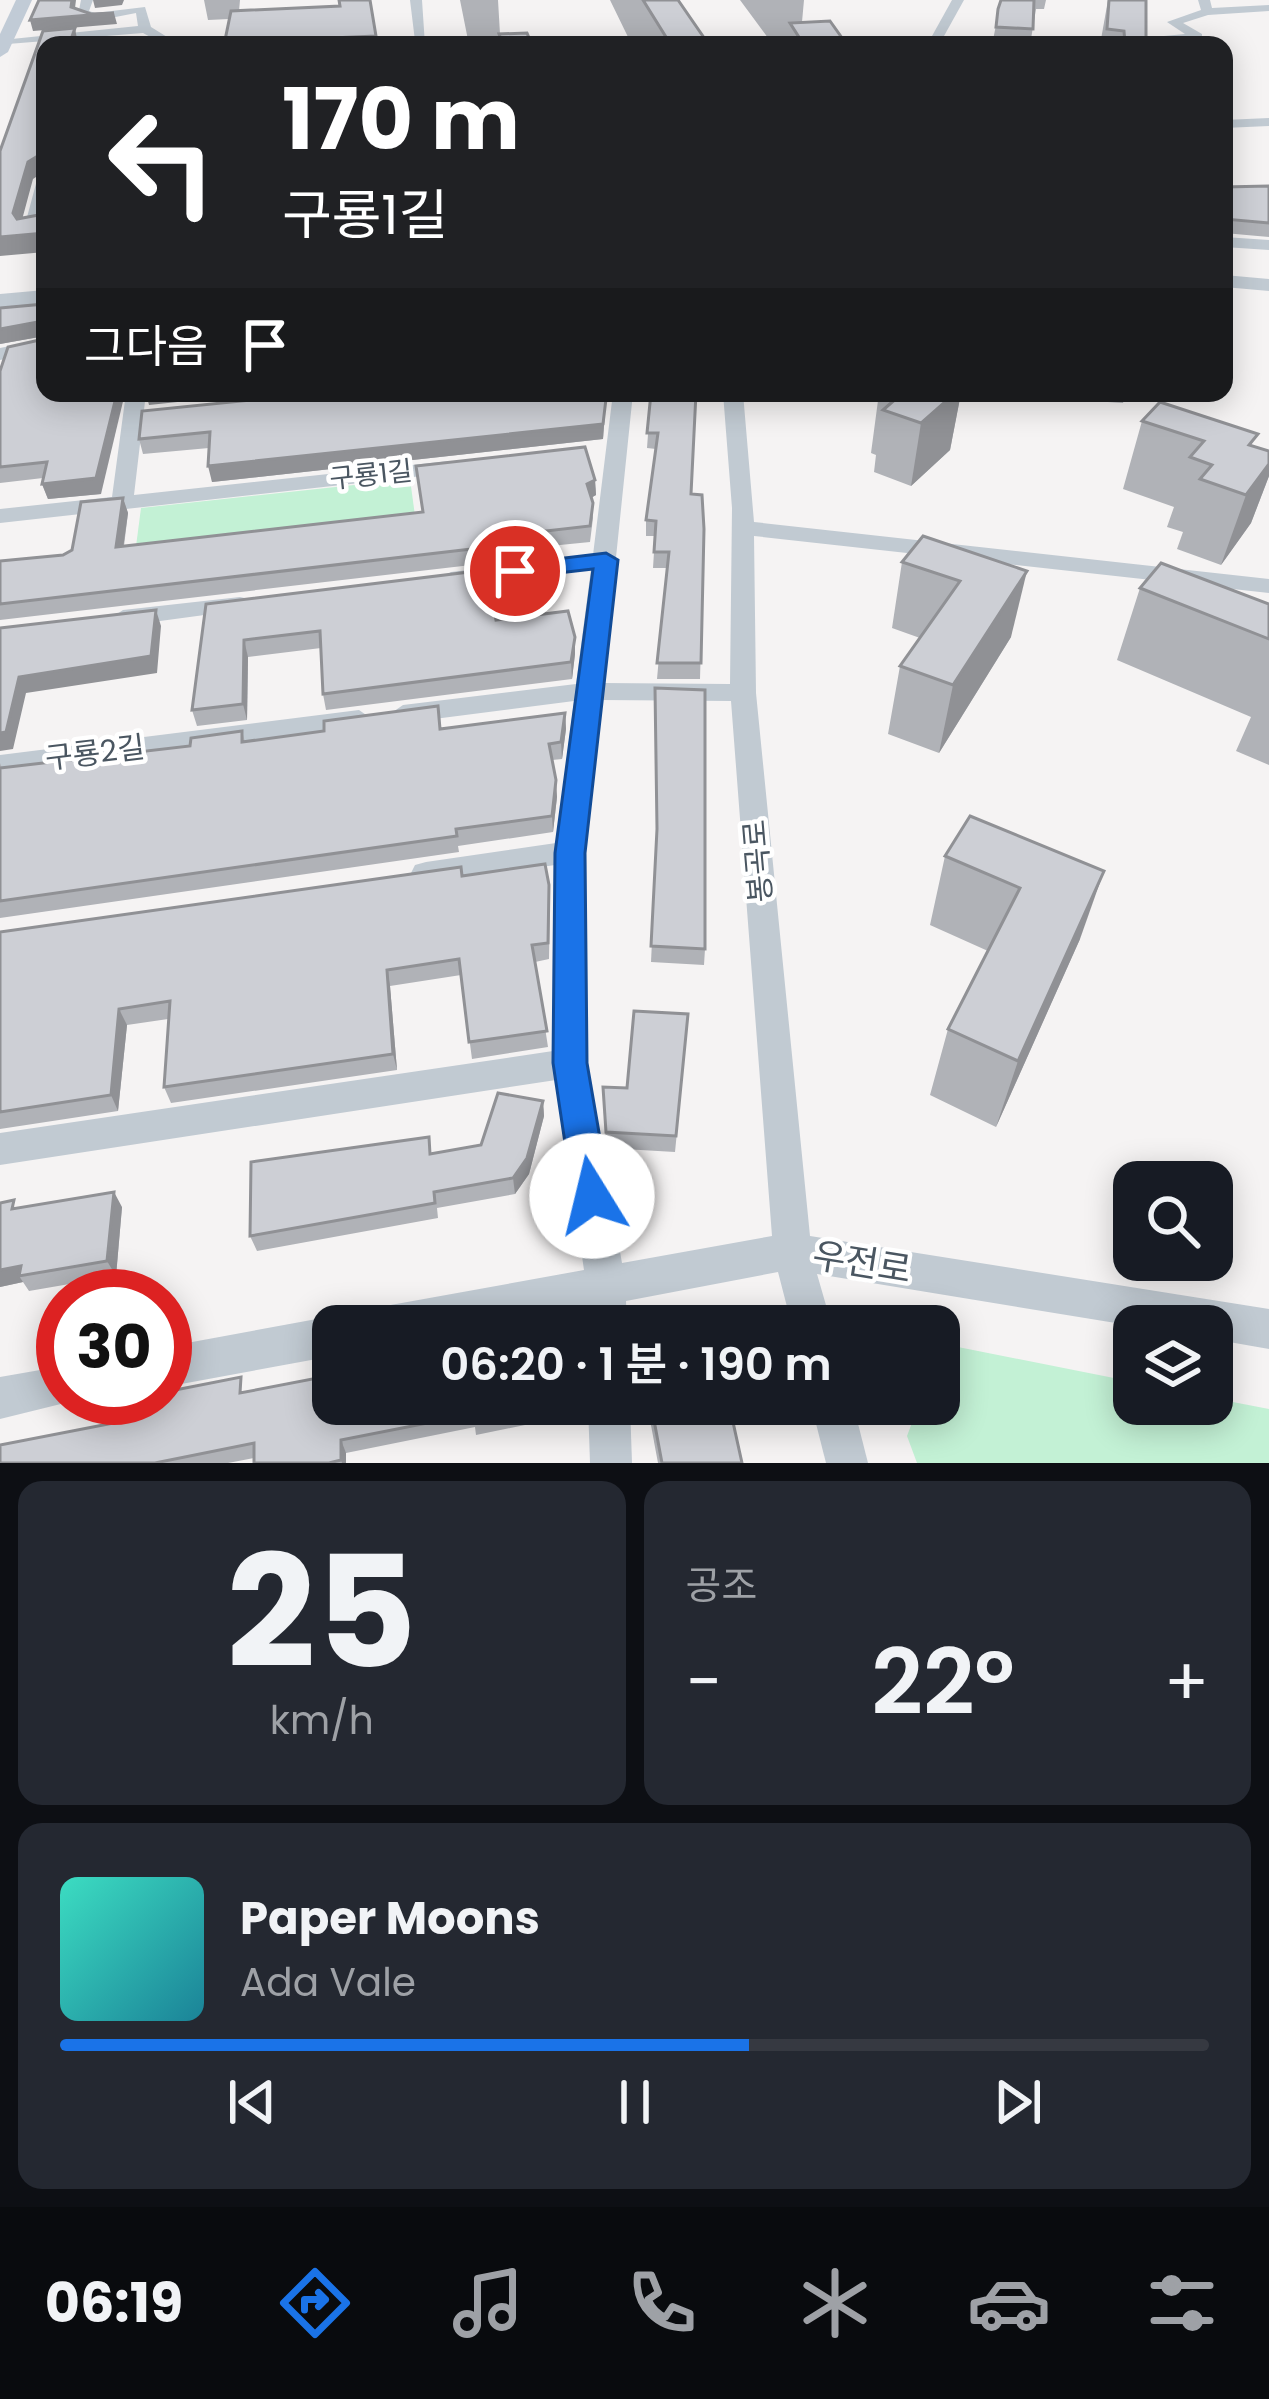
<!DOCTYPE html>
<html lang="ko">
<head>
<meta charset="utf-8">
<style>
  body { margin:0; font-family:Poppins,"Noto Sans KR",sans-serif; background:#242831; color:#f1f3f6; height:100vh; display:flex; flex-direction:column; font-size:45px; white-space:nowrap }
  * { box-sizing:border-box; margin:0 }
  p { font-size:39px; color:#9ea1a6 }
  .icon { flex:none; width:66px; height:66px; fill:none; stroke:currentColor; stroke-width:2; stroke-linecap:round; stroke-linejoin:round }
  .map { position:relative; height:1463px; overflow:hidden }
  .side { display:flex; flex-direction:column; gap:18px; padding:18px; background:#0d0f14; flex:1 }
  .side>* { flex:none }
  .guide { position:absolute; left:36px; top:36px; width:1197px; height:366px; border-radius:24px; box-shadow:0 6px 30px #0003; background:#202124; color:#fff; overflow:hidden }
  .fabs { position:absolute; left:1113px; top:1161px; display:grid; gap:24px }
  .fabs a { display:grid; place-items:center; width:120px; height:120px; border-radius:24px; background:#171b24; box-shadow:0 6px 30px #0003; font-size:60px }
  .speed { position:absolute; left:36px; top:1269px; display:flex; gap:24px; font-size:60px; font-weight:700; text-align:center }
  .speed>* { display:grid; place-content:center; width:156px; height:156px; border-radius:50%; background:#171b24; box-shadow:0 6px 30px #0003; line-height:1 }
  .speed .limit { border:18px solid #d22; background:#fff; color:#111 }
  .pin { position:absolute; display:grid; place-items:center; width:102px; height:102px; color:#fff; margin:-51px; border:6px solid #fff; border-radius:50%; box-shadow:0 3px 12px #0007 }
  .me { position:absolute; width:132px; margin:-66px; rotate:351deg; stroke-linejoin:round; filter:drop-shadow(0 0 9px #0008) }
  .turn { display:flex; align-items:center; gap:42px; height:252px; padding:0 48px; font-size:54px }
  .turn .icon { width:156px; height:156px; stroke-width:2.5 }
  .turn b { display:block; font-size:84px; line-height:102px }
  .then { display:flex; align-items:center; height:114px; padding:0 48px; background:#0003; gap:24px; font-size:45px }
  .big { font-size:90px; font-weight:600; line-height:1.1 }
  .side .tile { flex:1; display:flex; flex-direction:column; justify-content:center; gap:18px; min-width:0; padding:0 42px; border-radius:24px; background:#242831 }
  .side .dial { align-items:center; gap:0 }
  .dial b { font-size:156px; line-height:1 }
  .song { display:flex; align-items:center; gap:36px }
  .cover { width:144px; height:144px; border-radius:18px; background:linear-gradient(135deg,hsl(170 70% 55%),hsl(190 70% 35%)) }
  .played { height:12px; border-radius:6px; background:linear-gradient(90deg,#1a73e8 60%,#363941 60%) }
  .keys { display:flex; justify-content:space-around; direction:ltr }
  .heat { display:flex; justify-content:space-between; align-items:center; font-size:66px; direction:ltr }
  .side .tiles { flex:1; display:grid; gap:18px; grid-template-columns:1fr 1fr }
  .tile:last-child { grid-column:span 2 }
  .trip { position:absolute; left:312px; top:1305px; width:648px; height:120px; border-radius:24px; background:#171b24; box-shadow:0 6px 30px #0003; font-weight:600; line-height:120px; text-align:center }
  .tab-bar { display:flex; height:192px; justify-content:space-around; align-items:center; background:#090b0e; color:#9ea1a6 }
  .tab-bar .icon { width:84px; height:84px }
  .tab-bar .current { color:#1a73e8 }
  .tab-bar b { font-size:54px; color:#f1f3f6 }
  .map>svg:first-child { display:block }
</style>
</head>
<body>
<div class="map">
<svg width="1269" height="1463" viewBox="0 0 1269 1463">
  <rect width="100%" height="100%" fill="#f5f3f3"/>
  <g fill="#c3f1d5">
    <polygon points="410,479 416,523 135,554 141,508"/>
    <polygon points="943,1344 1134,1382 1134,1404 1212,1404 1212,1398 1269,1409 1269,1463 917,1463 907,1436 919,1404 939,1404"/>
  </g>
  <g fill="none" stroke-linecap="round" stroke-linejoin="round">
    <g fill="#c1cad2" fill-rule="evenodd">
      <polygon points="81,0 93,0 89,11 95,13 145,7 151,27 180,45 165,45 143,33 8,44 2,40 138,26 136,13 95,21 78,15"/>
      <polygon points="410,0 422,0 425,45 411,45 415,41"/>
      <polygon points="952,0 964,0 939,45 927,45"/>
      <polygon points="1198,0 1210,0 1212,8 1269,5 1269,11 1208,15 1183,23 1202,34 1202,40 1164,42 1164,36 1185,34 1167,22 1201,10"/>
      <polygon points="1269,118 1269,126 1224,128 1224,120"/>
      <polygon points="45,175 45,204 39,223 45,222 45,232 23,232 37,180"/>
      <polygon points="1224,237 1269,240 1269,250 1224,247"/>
      <polygon points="45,339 45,351 0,360 0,348"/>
      <polygon points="126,393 146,393 134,495 449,461 460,467 449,473 0,523 0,509 112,497"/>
      <path d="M 613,393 L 633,393 L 603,683 L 730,684 L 732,508 L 723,393 L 743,393 L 754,522 L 1269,579 L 1269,593 L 754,536 L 756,693 L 810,1236 L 1269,1309 L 1269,1349 L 1212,1339 L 1212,1326 L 1134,1326 L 817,1274 L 832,1326 L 792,1326 L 778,1272 L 626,1301 L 627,1326 L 587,1326 L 587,1308 L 490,1326 L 365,1326 L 371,1312 L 385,1306 L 584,1270 L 556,1080 L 0,1165 L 0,1133 L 553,1051 L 555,865 L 426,884 L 415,881 L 411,873 L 415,865 L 426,862 L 556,843 L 574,701 L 403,723 L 390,714 L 403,705 L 576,684 L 591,569 L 451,586 L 439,579 L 451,572 L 593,555 ZM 601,700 L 731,701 L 772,1236 L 622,1263 L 587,1063 L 585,852 Z"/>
      <polygon points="240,597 249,599 252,604 249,609 123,626 111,618 123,610"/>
      <polygon points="359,710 372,719 368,725 0,775 0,755"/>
      <polygon points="333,1316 349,1326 333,1326 333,1356 165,1387 165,1347"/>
      <polygon points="63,1366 63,1398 77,1400 0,1419 0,1377"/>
      <polygon points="588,1404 630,1404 632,1463 590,1463"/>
      <polygon points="811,1404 853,1404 868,1463 826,1463"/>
    </g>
    <g fill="#c1cad2" fill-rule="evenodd">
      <polygon points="1224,275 1269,279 1269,291 1224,287"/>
      <polygon points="45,290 45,304 0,308 0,294"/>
    </g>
    <polygon fill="#c1cbd6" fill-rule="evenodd" points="16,0 32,0 8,52 0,57 0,34"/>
  </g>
  <g fill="#b0b2b7">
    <polygon points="204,0 240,0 239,11 340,6 370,0 377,45 224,45 229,19 208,20"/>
    <polygon points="460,0 498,0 500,34 532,45 469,45"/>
    <polygon points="610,0 678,0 709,45 641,45 641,36 628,37"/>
    <polygon points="740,0 804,0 802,22 847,45 791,45 788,41 771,42"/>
    <polygon points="1001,0 1046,0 1044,9 1036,9 1030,45 992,45"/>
    <polygon points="1108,0 1146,0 1146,45 1100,45"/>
    <polygon points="1269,186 1269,237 1224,233 1224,187"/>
    <polygon points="45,304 101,494 48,499 42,484 43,478 0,483 0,371 44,339 44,336 0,344"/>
    <polygon points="651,393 704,529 700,679 657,679 667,568 653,568 655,536 646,536 646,520 656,449 647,448"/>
    <polygon points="879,393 961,393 950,450 911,486 874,472 876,455 871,453"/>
    <polygon points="1075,393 1126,393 1123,403 1077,400"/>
    <polygon points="606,399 603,439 212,482 209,448 143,454 139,439"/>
    <polygon points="1142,421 1269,451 1269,476 1251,523 1221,565 1177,549 1183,532 1167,527 1174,507 1123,489"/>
    <polygon points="595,480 596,495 591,498 593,518 590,542 540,547 540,557 0,620 0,561 63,555 72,550 123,498 128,513 124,546 423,512"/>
    <polygon points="923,536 1011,637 939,753 888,734 900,666 920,638 892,628 902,562"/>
    <polygon points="1140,588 1269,604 1269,765 1236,751 1251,717 1117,660"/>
    <polygon points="206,604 496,620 575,654 572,679 326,710 323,694 321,648 248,657 247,720 197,726 192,710"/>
    <polygon points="565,713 566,729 562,759 552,760 557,797 553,832 458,846 459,852 0,918 0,763 2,768 190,746 242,731 245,742 440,729"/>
    <polygon points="970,816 1080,939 996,1127 930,1095 948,1029 988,951 930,925 945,856"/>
    <polygon points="657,837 705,949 704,965 651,962"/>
    <polygon points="462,876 550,902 549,959 535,962 548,1047 472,1059 461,975 390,986 397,1070 171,1103 164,1087 168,1019 127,1025 118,1111 0,1129 0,932"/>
    <polygon points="687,1030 675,1152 606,1148 603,1087 627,1088"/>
    <polygon points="543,1101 544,1116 529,1174 515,1194 437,1208 438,1218 257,1251 250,1236 432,1153 481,1145"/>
    <polygon points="0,1203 19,1208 122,1207 116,1276 29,1291 23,1282 0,1287"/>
    <polygon points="247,1392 563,1404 564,1417 476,1435 475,1427 346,1453 346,1463 254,1463 254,1458 228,1463 0,1463 129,1420"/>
    <polygon points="650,1404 742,1463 658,1463 650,1420"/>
  </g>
  <g fill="#909195">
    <polygon points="72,0 76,0 74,16 114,13 117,24 33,31 30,20 71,7"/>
    <polygon points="93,0 124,0 122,5 95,8"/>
    <polygon points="75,28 78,45 69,45"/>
    <polygon points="41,154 45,171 33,179 19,231 13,213 28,162"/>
    <polygon points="45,233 45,252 0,256 0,237"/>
    <polygon points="43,321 45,336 0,344 0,329"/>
    <polygon points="117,393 125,393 101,494 48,499 42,484"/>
    <polygon points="146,393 264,393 149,405"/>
    <polygon points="955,393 961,393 950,450 911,486 921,423"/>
    <polygon points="606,399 603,439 212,482 208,466"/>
    <polygon points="1269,464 1269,476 1251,523 1221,565 1246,495"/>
    <polygon points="595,480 596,495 587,500 587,484"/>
    <polygon points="123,498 128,513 121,563 116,547"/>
    <polygon points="1027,571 1011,637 939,753 953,685"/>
    <polygon points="156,610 161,626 157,673 26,693 13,749 0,751 0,733 19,677"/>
    <polygon points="575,637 575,654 572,679 571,662"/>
    <polygon points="244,640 248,657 247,720 243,704"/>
    <polygon points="565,713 566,729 562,759 561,742"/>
    <polygon points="556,780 557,797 553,832 552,816"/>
    <polygon points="1104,871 1080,939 996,1127 1018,1061"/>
    <polygon points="387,970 390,986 397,1070 393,1054"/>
    <polygon points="119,1009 127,1025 118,1111 111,1095"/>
    <polygon points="543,1101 544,1116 529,1174 515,1194 513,1178"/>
    <polygon points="114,1192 122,1207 116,1276 107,1261"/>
    <polygon points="21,1266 19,1276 23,1282 0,1287 0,1270"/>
    <polygon points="341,1440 346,1453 346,1463 342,1463 341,1460"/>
  </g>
  <g fill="#cdcfd5" stroke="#909195" stroke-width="3" fill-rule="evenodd">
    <polygon points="39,0 72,0 71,7 91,14 114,13 30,20"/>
    <polygon points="339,0 370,0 376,36 288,40 288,45 224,45 231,11 340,6"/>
    <polygon points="643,0 678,0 709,45 671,45"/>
    <polygon points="1001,0 1034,0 1033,29 996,27 998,9"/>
    <polygon points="1109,0 1146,0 1146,44 1125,44 1124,31 1107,29"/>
    <polygon points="830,21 847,45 804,45 790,23"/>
    <path d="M 75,28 L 69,45 L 45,45 L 45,233 L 0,237 L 0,151 L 43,31 ZM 41,154 L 44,214 L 17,219 L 13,213 L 28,162 Z"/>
    <polygon points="527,33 532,45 503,45 499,34"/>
    <polygon points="1269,186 1269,223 1224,219 1224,187"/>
    <polygon points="45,304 45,393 117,393 96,478 42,484 47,462 0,467 0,371 8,347 44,339 43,321 0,329 0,308"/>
    <polygon points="321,393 604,393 606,399 603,424 208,466 210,432 139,439 142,411"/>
    <polygon points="651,393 696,393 691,494 702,495 704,529 701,663 657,663 669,552 654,552 656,521 646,520 658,433 647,433"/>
    <polygon points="887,393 955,393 921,423 883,410 898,397"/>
    <polygon points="1160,402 1258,434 1249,445 1269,451 1269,464 1246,495 1200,479 1212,465 1190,457 1204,441 1142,421"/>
    <polygon points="585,447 595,480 587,484 593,503 590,526 537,532 540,541 0,604 0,561 63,555 72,550 81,502 123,498 116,547 423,512 416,466"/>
    <polygon points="923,536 1027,571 953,685 900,666 960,581 902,562"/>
    <polygon points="1161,563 1269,604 1269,639 1140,588"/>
    <polygon points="486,570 496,620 568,611 575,637 571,662 323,694 320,631 244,640 243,704 192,710 206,604"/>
    <polygon points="156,610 151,656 19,677 6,732 0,733 0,628"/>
    <polygon points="655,688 705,690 705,949 651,946 657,829"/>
    <polygon points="438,706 440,729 565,713 561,742 549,744 556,780 552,816 456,829 457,836 0,901 0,768 190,746 191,738 242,731 242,742 324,731 324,721"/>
    <polygon points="970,816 1104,871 1018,1061 948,1029 1020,888 945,856"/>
    <polygon points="545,864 549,885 548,943 532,945 547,1031 469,1042 459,959 387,970 393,1054 164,1087 170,1001 119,1009 111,1095 0,1112 0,932 461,867 462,876"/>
    <polygon points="634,1011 688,1014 676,1136 606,1132 603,1087 627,1088"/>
    <polygon points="498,1093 543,1101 527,1158 513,1178 434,1192 435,1203 250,1236 251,1162 429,1137 430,1154 481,1145"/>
    <polygon points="114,1192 107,1261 19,1276 21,1266 0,1270 0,1203 14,1200 12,1209"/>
    <polygon points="333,1375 333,1404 562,1404 473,1422 473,1414 341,1440 341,1460 329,1463 254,1463 254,1443 155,1463 0,1463 0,1445 129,1420 131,1398 165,1398 165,1392 241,1377 240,1393"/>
    <polygon points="651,1404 729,1404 742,1463 662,1463"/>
  </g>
  <polygon fill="#1a73e8" stroke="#114b97" stroke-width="3" points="606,553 618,560 585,853 587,1063 610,1196 605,1209 592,1214 578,1209 573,1196 553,1063 555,853 593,569 515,578 503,571 515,564"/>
  <g text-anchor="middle" stroke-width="9" stroke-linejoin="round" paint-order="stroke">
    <g font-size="27" fill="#4a5661" stroke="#fff">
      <text transform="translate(371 475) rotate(-6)" y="9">구룡1길</text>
    </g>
    <g font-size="30" fill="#4a5661" stroke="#fff">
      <text transform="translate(95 753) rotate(-7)" y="10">구룡2길</text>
      <text transform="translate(758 861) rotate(-95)" y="10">봉곡로</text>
    </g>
    <g font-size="36" fill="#4a5661" stroke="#fff">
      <text transform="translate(862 1262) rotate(9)" y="13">우전로</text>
    </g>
  </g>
</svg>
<div class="fabs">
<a><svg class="icon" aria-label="search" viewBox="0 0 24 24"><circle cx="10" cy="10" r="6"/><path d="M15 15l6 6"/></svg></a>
<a><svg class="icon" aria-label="layers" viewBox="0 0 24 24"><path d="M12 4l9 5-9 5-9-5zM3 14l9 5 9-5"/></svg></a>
</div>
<div class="speed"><div class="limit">30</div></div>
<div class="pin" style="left:515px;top:571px;background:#d93025"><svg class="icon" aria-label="arrive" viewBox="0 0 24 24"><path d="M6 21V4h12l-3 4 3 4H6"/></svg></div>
<svg class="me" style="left:592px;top:1196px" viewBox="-20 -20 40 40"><circle r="19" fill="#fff"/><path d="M0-13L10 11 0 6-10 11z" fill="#1a73e8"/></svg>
<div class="trip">06:20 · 1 분 · 190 m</div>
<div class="guide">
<div class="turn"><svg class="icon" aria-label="left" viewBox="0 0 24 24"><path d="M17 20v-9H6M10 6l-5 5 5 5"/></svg><div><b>170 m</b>구룡1길</div></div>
<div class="then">그다음<svg class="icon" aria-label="arrive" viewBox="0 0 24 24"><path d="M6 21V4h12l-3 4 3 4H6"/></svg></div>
</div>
</div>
<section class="side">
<div class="tiles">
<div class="tile dial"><b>25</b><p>km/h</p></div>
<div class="tile"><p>공조</p>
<div class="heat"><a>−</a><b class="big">22°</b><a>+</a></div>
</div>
<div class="tile">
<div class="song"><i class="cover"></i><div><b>Paper Moons</b><p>Ada Vale</p></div></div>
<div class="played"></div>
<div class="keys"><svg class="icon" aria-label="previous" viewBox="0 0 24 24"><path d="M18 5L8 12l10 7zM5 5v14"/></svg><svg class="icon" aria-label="pause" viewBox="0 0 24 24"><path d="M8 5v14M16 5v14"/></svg><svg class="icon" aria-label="next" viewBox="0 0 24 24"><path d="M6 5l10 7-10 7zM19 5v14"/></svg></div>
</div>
</div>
</section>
<nav class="tab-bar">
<b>06:19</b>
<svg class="icon current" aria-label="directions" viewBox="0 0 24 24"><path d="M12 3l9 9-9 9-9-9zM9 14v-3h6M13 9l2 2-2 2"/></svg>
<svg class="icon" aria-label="music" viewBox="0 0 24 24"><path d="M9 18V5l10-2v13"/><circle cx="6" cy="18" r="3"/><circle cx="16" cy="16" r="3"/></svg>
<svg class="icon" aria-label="phone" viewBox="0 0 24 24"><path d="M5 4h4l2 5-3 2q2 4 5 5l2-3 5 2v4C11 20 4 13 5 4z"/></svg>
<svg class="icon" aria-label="climate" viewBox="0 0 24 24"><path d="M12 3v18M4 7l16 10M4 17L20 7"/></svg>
<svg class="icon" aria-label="car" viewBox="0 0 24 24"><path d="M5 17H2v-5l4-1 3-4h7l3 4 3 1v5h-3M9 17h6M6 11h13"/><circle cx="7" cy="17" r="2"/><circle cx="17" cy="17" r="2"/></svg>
<svg class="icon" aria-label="filters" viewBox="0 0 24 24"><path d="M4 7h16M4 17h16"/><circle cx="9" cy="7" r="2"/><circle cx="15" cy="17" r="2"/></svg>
</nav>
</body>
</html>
